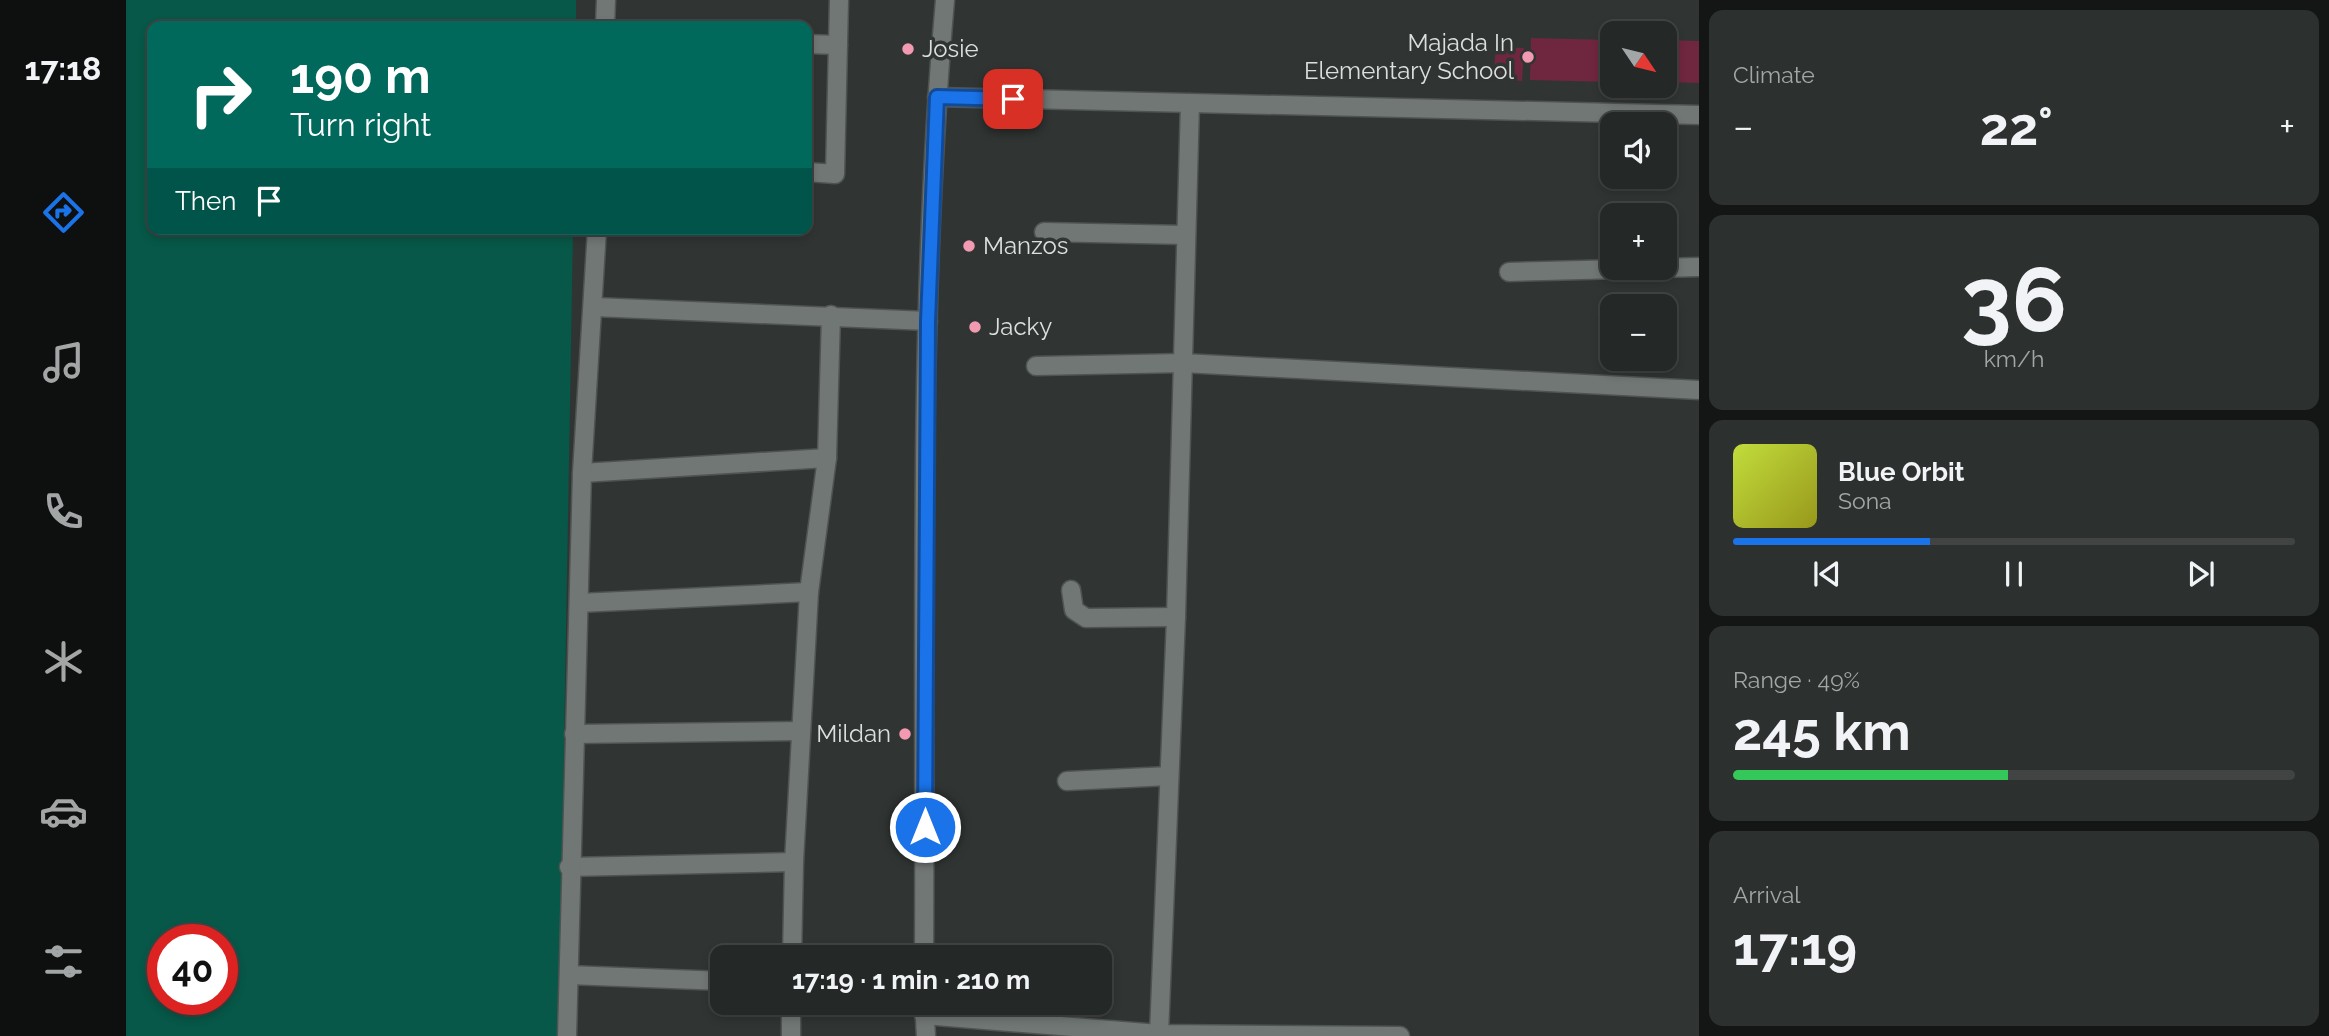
<!DOCTYPE html>
<html lang="en">
<head>
<meta charset="utf-8">
<style>
  body { margin:0; font-family:Raleway,sans-serif; background:#2c302e; color:#f1f3f6; height:100vh; display:flex; flex-direction:column; font-size:26px; white-space:nowrap }
  * { box-sizing:border-box; margin:0 }
  p { font-size:23px; color:#a3a6a7 }
  .icon { flex:none; width:38px; height:38px; fill:none; stroke:currentColor; stroke-width:2; stroke-linecap:round; stroke-linejoin:round }
  .map { position:relative; flex:1; overflow:hidden }
  .panel { display:flex; flex-direction:column; gap:10px; padding:10px; background:#141615; width:630px }
  .panel>* { flex:none }
  .banner { position:absolute; left:21px; top:21px; width:665px; height:214px; border-radius:14px; box-shadow:0 4px 10px #0003,0 0 0 2px #414443; background:#00695c; color:#fff; overflow:hidden }
  .needle { width:46px; rotate:125deg }
  .buttons { position:absolute; left:1474px; top:21px; display:grid; gap:14px }
  .buttons a { display:grid; place-items:center; width:77px; height:77px; border-radius:14px; background:#242826; box-shadow:0 4px 10px #0003,0 0 0 2px #414443; font-size:35px }
  .speed { position:absolute; left:21px; top:924px; display:flex; gap:14px; font-size:35px; font-weight:700; text-align:center }
  .speed>* { display:grid; place-content:center; width:91px; height:91px; border-radius:50%; background:#242826; box-shadow:0 4px 10px #0003,0 0 0 2px #414443; line-height:1 }
  .speed .limit { border:10px solid #d22; background:#fff; color:#111 }
  .pin { position:absolute; display:grid; place-items:center; width:60px; height:60px; color:#fff; margin:-30px; border-radius:14px; box-shadow:0 4px 10px #0006 }
  .me { position:absolute; width:77px; margin:-38px; rotate:0deg; stroke-linejoin:round; filter:drop-shadow(0 0 5px #0008) }
  .turn { display:flex; align-items:center; gap:24px; height:147px; padding:0 28px; font-size:32px }
  .turn .icon { width:91px; height:91px; stroke-width:2.5 }
  .turn b { display:block; font-size:49px; line-height:60px }
  .then { display:flex; align-items:center; height:66px; padding:0 28px; background:#0003; gap:14px; font-size:26px }
  .big { font-size:52px; font-weight:700; line-height:1.1 }
  .panel .card { flex:1; display:flex; flex-direction:column; justify-content:center; gap:10px; min-width:0; padding:0 24px; border-radius:14px; background:#2c302e }
  .panel .dial { align-items:center; gap:0 }
  .dial b { font-size:91px; line-height:1 }
  .song { display:flex; align-items:center; gap:21px }
  .cover { width:84px; height:84px; border-radius:10px; background:linear-gradient(135deg,hsl(70 70% 55%),hsl(60 70% 35%)) }
  .played { height:7px; border-radius:4px; background:linear-gradient(90deg,#1a73e8 35%,#414443 35%) }
  .keys { display:flex; justify-content:space-around; direction:ltr }
  .heat { display:flex; justify-content:space-between; align-items:center; font-size:38px; direction:ltr }
  .charge { height:10px; border-radius:5px; background:linear-gradient(90deg,#34c759 49%,#414443 0) }
  .trip { position:absolute; left:584px; top:945px; width:402px; height:70px; border-radius:14px; background:#242826; box-shadow:0 4px 10px #0003,0 0 0 2px #414443; font-weight:700; line-height:70px; text-align:center }
  main { display:flex; flex:1; min-height:0 }
  .tab-bar { display:flex; flex-direction:column; width:126px; justify-content:space-around; align-items:center; background:#0e100f; color:#a3a6a7 }
  .tab-bar .icon { width:49px; height:49px }
  .tab-bar .selected { color:#1a73e8 }
  .tab-bar b { font-size:32px; color:#f1f3f6 }
  .map>svg:first-child { display:block }
</style>
</head>
<body>
<main>
<nav class="tab-bar">
<b>17:18</b>
<svg class="icon selected" aria-label="directions" viewBox="0 0 24 24"><path d="M12 3l9 9-9 9-9-9zM9 14v-3h6M13 9l2 2-2 2"/></svg>
<svg class="icon" aria-label="music" viewBox="0 0 24 24"><path d="M9 18V5l10-2v13"/><circle cx="6" cy="18" r="3"/><circle cx="16" cy="16" r="3"/></svg>
<svg class="icon" aria-label="phone" viewBox="0 0 24 24"><path d="M5 4h4l2 5-3 2q2 4 5 5l2-3 5 2v4C11 20 4 13 5 4z"/></svg>
<svg class="icon" aria-label="climate" viewBox="0 0 24 24"><path d="M12 3v18M4 7l16 10M4 17L20 7"/></svg>
<svg class="icon" aria-label="car" viewBox="0 0 24 24"><path d="M5 17H2v-5l4-1 3-4h7l3 4 3 1v5h-3M9 17h6M6 11h13"/><circle cx="7" cy="17" r="2"/><circle cx="17" cy="17" r="2"/></svg>
<svg class="icon" aria-label="filters" viewBox="0 0 24 24"><path d="M4 7h16M4 17h16"/><circle cx="9" cy="7" r="2"/><circle cx="15" cy="17" r="2"/></svg>
</nav>
<div class="map">
<svg width="1573" height="1036" viewBox="0 0 1573 1036">
  <rect width="100%" height="100%" fill="#303533"/>
  <path fill="#075848" fill-rule="evenodd" d="M 0,0 L 450,0 L 450,26 L 26,26 L 26,229 L 447,229 L 433,1036 L 0,1036 ZM 37,940 L 96,940 L 96,999 L 37,999 Z"/>
  <g fill="#6f263f">
    <polygon points="1405,38 1486,40 1486,82 1404,80"/>
    <polygon points="1538,40 1573,41 1573,83 1538,82"/>
    <polygon points="1370,47 1398,48 1396,81 1367,79"/>
  </g>
  <g fill="none" stroke-linecap="round" stroke-linejoin="round">
    <defs>
      <g id="minor">
        <polyline points="479,26 480,0"/>
        <polyline points="681,44 712,45"/>
        <polyline points="811,97 1573,115"/>
        <polyline points="681,172 709,174 713,0"/>
        <polyline points="918,232 1060,235"/>
        <polyline points="1383,272 1573,267"/>
        <polyline points="468,307 802,321"/>
        <polyline points="910,366 1057,363 1573,390"/>
        <polyline points="456,473 701,458"/>
        <polyline points="945,590 948,610 960,618 1050,617"/>
        <polyline points="453,603 683,592"/>
        <polyline points="448,734 675,731"/>
        <polyline points="941,781 1043,776"/>
        <polyline points="443,867 668,862"/>
        <polyline points="666,957 668,862 683,592 701,458 705,315"/>
        <path d="M 798,957 C 800,639 791,318 819,0"/>
        <polyline points="443,975 597,981"/>
        <polyline points="798,1003 800,1036"/>
        <polyline points="798,1015 1033,1034 1274,1036"/>
        <polyline points="1033,1034 1050,617 1064,103"/>
        <polyline points="441,1036 456,473 471,229"/>
        <polyline points="665,1036 665,1003"/>
      </g>
    </defs>
    <use href="#minor" stroke="#4f5351" stroke-width="21"/>
    <use href="#minor" stroke="#717775" stroke-width="18"/>
  </g>
  <g fill="none" stroke-linecap="round" stroke-linejoin="round">
    <defs>
      <polyline id="route" points="799,827 802,321 811,97 887,99"/>
    </defs>
    <use href="#route" stroke="#114b97" stroke-width="18"/>
    <use href="#route" stroke="#1a73e8" stroke-width="12"/>
  </g>
  <g fill="#f19ab1" stroke="#303533" stroke-width="2.5">
    <circle cx="782" cy="49" r="7"/>
    <circle cx="1402" cy="57" r="7"/>
    <circle cx="843" cy="246" r="7"/>
    <circle cx="849" cy="327" r="7"/>
    <circle cx="779" cy="734" r="7"/>
  </g>
  <g text-anchor="middle" stroke-width="7" stroke-linejoin="round" paint-order="stroke">
    <g font-size="24" fill="#dbdfdd" stroke="#303533" text-anchor="start">
      <text x="1388" y="51" text-anchor="end">Majada In<tspan x="1388" dy="28">Elementary School</tspan></text>
      <text x="796" y="57">Josie</text>
      <text x="857" y="254">Manzos</text>
      <text x="863" y="335">Jacky</text>
      <text x="765" y="742" text-anchor="end">Mildan</text>
    </g>
  </g>
</svg>
<div class="buttons">
<a><svg class="needle" viewBox="-14 -14 28 28"><path d="M0-13l5 13h-10z" fill="#e53935"/><path d="M0 13l5-13h-10z" fill="#a3a6a7"/></svg></a>
<a><svg class="icon" aria-label="sound" viewBox="0 0 24 24"><path d="M4 9h4l5-4v14l-5-4H4zM17 9q2 3 0 6"/></svg></a>
<a>+</a>
<a>−</a>
</div>
<div class="speed"><div class="limit">40</div></div>
<div class="pin" style="left:887px;top:99px;background:#d93025"><svg class="icon" aria-label="arrive" viewBox="0 0 24 24"><path d="M6 21V4h12l-3 4 3 4H6"/></svg></div>
<svg class="me" style="left:799px;top:827px" viewBox="-20 -20 40 40"><circle r="17" fill="#1a73e8" stroke="#fff" stroke-width="3"/><path d="M0-11L8 9 0 5-8 9z" fill="#fff"/></svg>
<div class="trip">17:19 · 1 min · 210 m</div>
<div class="banner">
<div class="turn"><svg class="icon" aria-label="right" viewBox="0 0 24 24"><path d="M7 20v-9h11M14 6l5 5-5 5"/></svg><div><b>190 m</b>Turn right</div></div>
<div class="then">Then<svg class="icon" aria-label="arrive" viewBox="0 0 24 24"><path d="M6 21V4h12l-3 4 3 4H6"/></svg></div>
</div>
</div>
<section class="panel">
<div class="card"><p>Climate</p>
<div class="heat"><a>−</a><b class="big">22°</b><a>+</a></div>
</div>
<div class="card dial"><b>36</b><p>km/h</p></div>
<div class="card">
<div class="song"><i class="cover"></i><div><b>Blue Orbit</b><p>Sona</p></div></div>
<div class="played"></div>
<div class="keys"><svg class="icon" aria-label="previous" viewBox="0 0 24 24"><path d="M18 5L8 12l10 7zM5 5v14"/></svg><svg class="icon" aria-label="pause" viewBox="0 0 24 24"><path d="M8 5v14M16 5v14"/></svg><svg class="icon" aria-label="next" viewBox="0 0 24 24"><path d="M6 5l10 7-10 7zM19 5v14"/></svg></div>
</div>
<div class="card"><p>Range · 49%</p><b class="big">245 km</b><div class="charge"></div></div>
<div class="card"><p>Arrival</p><b class="big">17:19</b></div>
</section>
</main>
</body>
</html>
